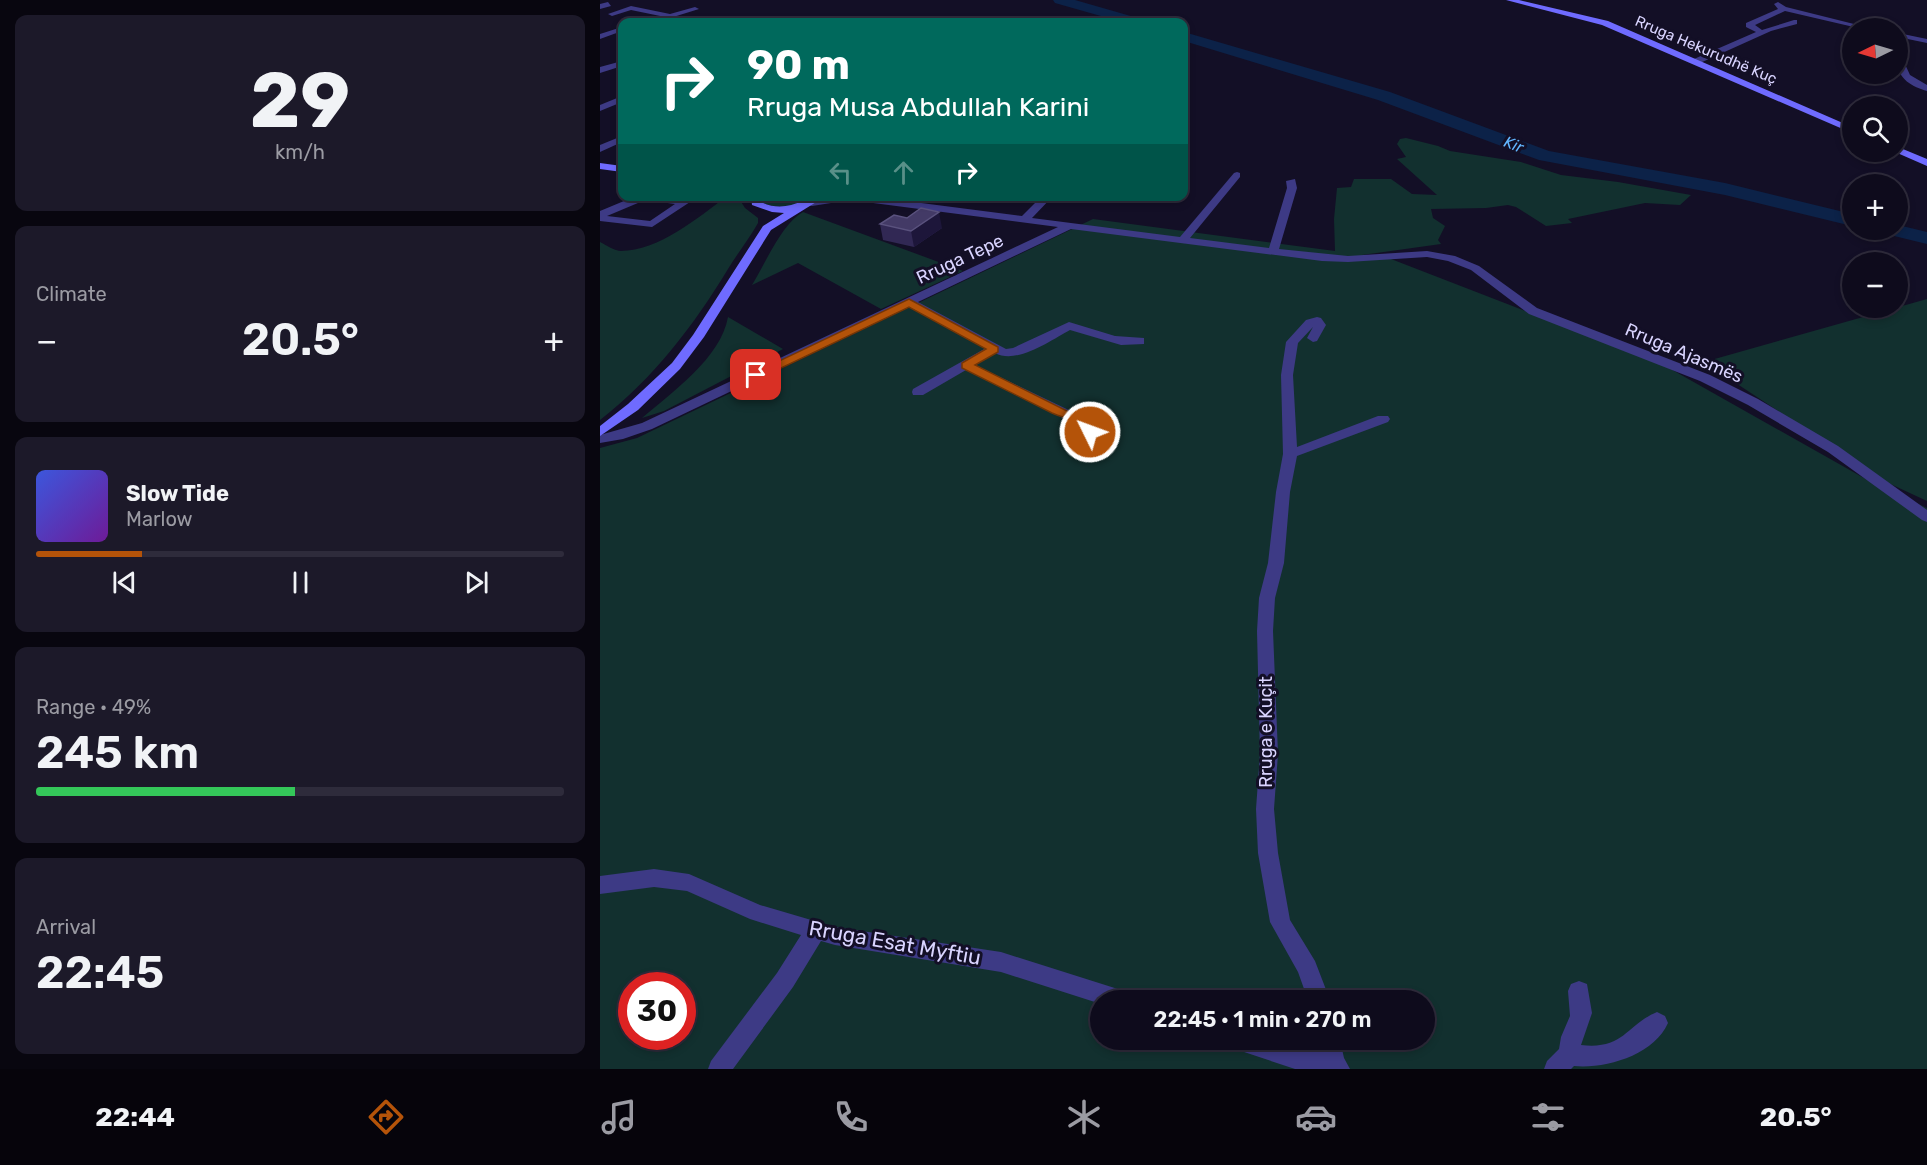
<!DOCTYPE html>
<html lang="en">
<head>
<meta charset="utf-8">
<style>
  body { margin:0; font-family:Rubik,sans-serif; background:#1c1929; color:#f1f3f6; height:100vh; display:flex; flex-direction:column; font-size:22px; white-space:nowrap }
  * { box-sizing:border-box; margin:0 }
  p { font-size:20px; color:#9b9ba3 }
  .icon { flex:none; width:33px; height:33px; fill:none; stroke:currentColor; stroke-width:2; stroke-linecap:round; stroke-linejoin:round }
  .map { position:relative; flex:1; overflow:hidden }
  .details { display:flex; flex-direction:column; gap:15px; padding:15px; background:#08060f; width:600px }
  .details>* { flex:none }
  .guide { position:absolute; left:18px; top:18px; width:570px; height:183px; border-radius:12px; box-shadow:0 3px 9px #0003,0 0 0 2px #2e2b3b; background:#00695c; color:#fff; overflow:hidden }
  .needle { width:39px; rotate:265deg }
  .fabs { position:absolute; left:1242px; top:18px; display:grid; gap:12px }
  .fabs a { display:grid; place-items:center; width:66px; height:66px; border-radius:50%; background:#0e0b1c; box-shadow:0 3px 9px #0003,0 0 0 2px #2e2b3b; font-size:30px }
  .speed { position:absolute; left:18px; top:972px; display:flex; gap:12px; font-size:30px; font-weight:700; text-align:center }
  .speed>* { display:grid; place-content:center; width:78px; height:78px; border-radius:50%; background:#0e0b1c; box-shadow:0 3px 9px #0003,0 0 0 2px #2e2b3b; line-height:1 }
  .speed .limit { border:9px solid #d22; background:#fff; color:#111 }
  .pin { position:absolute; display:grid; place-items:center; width:51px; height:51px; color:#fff; margin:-26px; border-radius:12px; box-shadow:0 3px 9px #0006 }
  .me { position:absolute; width:66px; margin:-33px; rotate:312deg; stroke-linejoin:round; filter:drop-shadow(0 0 4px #0008) }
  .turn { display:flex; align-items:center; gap:21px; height:126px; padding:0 30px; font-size:27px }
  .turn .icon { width:78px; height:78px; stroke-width:2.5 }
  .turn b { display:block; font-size:42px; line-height:51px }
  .lanes { display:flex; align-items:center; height:57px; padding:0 30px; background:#0003; justify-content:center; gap:30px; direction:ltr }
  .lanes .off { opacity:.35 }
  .big { font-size:45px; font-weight:600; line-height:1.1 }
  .details .card { flex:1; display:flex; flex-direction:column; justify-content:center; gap:9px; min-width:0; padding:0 21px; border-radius:12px; background:#1c1929 }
  .details .dial { align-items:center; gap:0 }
  .dial b { font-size:78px; line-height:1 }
  .song { display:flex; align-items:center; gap:18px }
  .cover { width:72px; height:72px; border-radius:9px; background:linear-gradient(135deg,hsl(230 70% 55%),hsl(280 70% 35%)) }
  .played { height:6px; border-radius:3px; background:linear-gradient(90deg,#b45309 20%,#2e2b3b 20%) }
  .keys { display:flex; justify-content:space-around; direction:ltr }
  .heat { display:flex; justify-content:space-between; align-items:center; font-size:33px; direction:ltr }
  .charge { height:9px; border-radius:4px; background:linear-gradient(90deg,#34c759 49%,#2e2b3b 0) }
  .trip { position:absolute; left:490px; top:990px; width:345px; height:60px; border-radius:30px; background:#0e0b1c; box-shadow:0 3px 9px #0003,0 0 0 2px #2e2b3b; font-weight:600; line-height:60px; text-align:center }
  .dock { display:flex; height:96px; justify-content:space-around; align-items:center; background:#06040b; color:#9b9ba3 }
  .dock .icon { width:42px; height:42px }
  .dock .active { color:#b45309 }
  .dock b { font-size:27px; color:#f1f3f6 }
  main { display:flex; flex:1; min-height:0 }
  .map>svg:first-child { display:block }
</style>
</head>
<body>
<main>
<section class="details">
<div class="card dial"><b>29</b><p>km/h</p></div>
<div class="card"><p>Climate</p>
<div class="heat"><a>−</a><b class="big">20.5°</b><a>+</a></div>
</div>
<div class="card">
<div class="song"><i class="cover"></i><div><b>Slow Tide</b><p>Marlow</p></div></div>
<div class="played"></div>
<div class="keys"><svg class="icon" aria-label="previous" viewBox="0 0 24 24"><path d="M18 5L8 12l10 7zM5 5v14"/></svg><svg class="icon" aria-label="pause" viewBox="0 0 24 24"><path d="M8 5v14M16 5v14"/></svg><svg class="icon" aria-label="next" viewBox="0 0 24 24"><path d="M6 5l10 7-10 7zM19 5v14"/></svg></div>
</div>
<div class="card"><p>Range · 49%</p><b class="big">245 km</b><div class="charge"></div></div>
<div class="card"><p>Arrival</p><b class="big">22:45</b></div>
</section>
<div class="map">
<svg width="1327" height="1069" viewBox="0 0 1327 1069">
  <rect width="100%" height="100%" fill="#130f26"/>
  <g fill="#12302f" fill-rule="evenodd">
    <path d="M 806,138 L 838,146 L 850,151 L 921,162 L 961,175 L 1018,182 L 1091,195 L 1080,205 L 1045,203 L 968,219 L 972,223 L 946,226 L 916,207 L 908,205 L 886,208 L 831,209 L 833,218 L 845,226 L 838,240 L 841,244 L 762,255 L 791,259 L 1060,363 L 1271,482 L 1327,508 L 1327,1069 L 0,1069 L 0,448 L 37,438 L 493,219 L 735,251 L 734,219 L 737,188 L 751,187 L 754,179 L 791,179 L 812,194 L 837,195 L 797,159 L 806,157 L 797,144 L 800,139 ZM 32,986 L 82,986 L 82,1036 L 32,1036 ZM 501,1000 L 825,1000 L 825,1040 L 501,1040 Z"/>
    <path d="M 127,196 L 138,197 L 145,208 L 158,218 L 158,223 C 149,239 137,254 128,269 C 94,325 54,378 0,420 L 0,242 C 6,245 15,251 21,251 C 58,251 98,218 127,196 Z"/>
    <path d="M 163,197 L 213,197 C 201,207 180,209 165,204 Z"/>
    <path d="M 203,212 L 363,271 L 281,309 L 198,263 L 152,285 C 165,264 182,223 203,212 Z"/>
    <polygon points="1327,299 1327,501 1284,481 1104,362"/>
    <path d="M 128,317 L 183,349 L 64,411 L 42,418 C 71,393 121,358 128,317 Z"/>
  </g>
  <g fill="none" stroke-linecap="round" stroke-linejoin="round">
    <g fill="#0c2248" fill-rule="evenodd">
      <polygon points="453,0 475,0 541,19 543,22 522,22 455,3"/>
      <polygon points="584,32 790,92 949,151 1125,183 1252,214 1252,226 1125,195 939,160 778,100 584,41"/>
      <polygon points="1298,225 1327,232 1327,244 1286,234 1283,230 1298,230"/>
    </g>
    <g fill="#3d3a85" fill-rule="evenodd">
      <polygon points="8,2 11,6 0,9 0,4"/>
      <polygon points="1178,2 1186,7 1270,28 1258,28 1185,11 1155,25 1162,30 1194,20 1197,20 1197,24 1171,31 1100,63 1094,63 1094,59 1156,32 1146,27 1146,23 1178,9 1174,4"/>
      <polygon points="31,6 70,14 95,7 99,9 70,18 31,10 12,16 8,14"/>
      <polygon points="22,27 22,31 0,39 0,34"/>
      <polygon points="1298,33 1327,39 1327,43 1298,37"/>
      <polygon points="22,61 22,66 0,73 0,67"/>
      <path d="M 1298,62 L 1304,62 L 1310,75 L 1327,85 L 1327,91 C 1313,87 1297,79 1298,62 Z"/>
      <polygon points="22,96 22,102 0,111 0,105"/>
      <polygon points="22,136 22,142 0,152 0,145"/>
      <path d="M 637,172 L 640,173 L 640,177 L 590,238 L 669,248 L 687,188 L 686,181 L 695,179 L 697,188 L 679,249 L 748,256 L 827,251 L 855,256 L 879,266 L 937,308 L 1110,375 L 1158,399 L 1238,446 L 1327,510 L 1327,522 L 1322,520 L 1228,452 L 1148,405 L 1100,381 L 929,314 L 871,270 L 848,261 L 827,257 L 748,262 L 722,261 L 471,229 L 318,302 L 406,349 L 413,348 L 469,322 L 515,336 L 544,338 L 544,344 L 521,345 L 470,330 C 451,340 417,365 395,353 L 375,365 L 498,424 L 500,427 C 494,437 483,449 472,452 L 465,448 L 485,429 L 366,370 L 323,395 L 313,395 L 312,392 L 313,389 L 386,348 L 309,306 L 52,429 L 23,439 L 0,443 L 0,435 L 42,423 L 458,227 L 250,200 L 212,206 L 208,205 L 208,201 L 234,196 L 267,196 L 422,216 L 442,196 L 453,196 L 432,218 L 580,237 L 634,173 Z"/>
      <path d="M 36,196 C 52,196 77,193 90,202 L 52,227 L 0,221 L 0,211 ZM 45,200 L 75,204 L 50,221 L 7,216 Z"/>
      <polygon points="717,317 721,318 726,325 717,341 713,342 707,338 713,327 698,343 693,375 697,447 778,416 788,416 790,419 788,422 697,456 690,492 684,563 675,598 673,631 678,754 674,809 678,853 690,920 715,961 730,1000 708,1000 698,972 670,922 658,853 656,809 660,754 657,631 659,598 668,563 676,492 683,454 681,375 686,342 706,320"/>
      <polygon points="54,869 89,874 160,905 235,927 401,952 521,990 529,993 532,1000 501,1000 501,1004 401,972 235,945 221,941 193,987 133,1069 108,1069 111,1061 177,973 201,935 150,919 87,891 54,887 0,894 0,876"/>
      <path d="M 979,981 L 987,984 L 992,1013 L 981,1045 C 1024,1050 1026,1025 1057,1012 L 1065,1016 L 1068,1023 C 1054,1055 1006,1069 974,1066 L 971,1069 L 944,1069 L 947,1061 L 959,1049 L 961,1037 L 970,1016 L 968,991 L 971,984 Z"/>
      <polygon points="629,1040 672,1040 704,1050 720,1051 718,1040 740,1040 744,1058 750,1069 695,1069 632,1048"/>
    </g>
    <g fill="#6f6bff" fill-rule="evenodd">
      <polygon points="906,0 919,0 1008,21 1252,127 1252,133 1002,25"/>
      <polygon points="1298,147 1327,159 1327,166 1295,152 1298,152"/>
      <polygon points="0,163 22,166 22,172 0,169"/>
      <path d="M 151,196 L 161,196 L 161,202 C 189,215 201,196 226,196 L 171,230 L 104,337 L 80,369 L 38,410 L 0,436 L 0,426 L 28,404 L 72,363 L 93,335 L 163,226 L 184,213 L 172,212 L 152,205 Z"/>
    </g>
  </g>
  <polygon fill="#312854" points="280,224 342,228 314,247 283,240"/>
  <polygon fill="#1d163a" points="339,212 342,228 314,247 311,231"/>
  <polygon fill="#433a66" stroke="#5a527e" stroke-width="1.5" points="321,208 339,212 311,231 280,224 294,215 307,218"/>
  <path fill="#b45309" stroke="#753606" stroke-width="1.5" d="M 309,299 L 398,347 L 398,352 L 375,365 L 471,413 L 492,420 L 499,427 L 494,435 L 486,435 L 484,432 L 487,427 C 477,420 463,418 452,413 C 422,398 392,383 362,368 L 362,363 L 386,349 L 309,307 L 160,378 L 156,379 L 150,375 Z"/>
  <g text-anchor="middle" stroke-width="6" stroke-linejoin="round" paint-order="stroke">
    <g font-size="15" fill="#d9d4ff" stroke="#130f26">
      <text transform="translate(1106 50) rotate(23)" y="5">Rruga Hekurudhë Kuç</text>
    </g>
    <g font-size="16" font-style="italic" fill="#62b6ff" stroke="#130f26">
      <text transform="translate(914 144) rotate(21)" y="6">Kir</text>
    </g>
    <g font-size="18" fill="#d9d4ff" stroke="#130f26">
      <text transform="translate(360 259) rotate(-25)" y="6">Rruga Tepe</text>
      <text transform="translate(1084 353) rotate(23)" y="6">Rruga Ajasmës</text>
      <text transform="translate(666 732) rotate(-90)" y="6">Rruga e Kuçit</text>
    </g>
    <g font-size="21" fill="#d9d4ff" stroke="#130f26">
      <text transform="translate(295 943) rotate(10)" y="7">Rruga Esat Myftiu</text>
    </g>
  </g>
</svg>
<div class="fabs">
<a><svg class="needle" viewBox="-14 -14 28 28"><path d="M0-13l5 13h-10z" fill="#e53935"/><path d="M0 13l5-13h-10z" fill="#9b9ba3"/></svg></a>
<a><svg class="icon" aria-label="search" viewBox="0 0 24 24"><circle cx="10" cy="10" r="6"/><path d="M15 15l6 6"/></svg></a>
<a>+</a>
<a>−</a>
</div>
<div class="speed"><div class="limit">30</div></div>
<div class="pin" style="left:156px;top:375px;background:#d93025"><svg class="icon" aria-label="arrive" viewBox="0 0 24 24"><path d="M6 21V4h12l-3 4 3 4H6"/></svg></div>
<svg class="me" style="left:490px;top:432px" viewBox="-20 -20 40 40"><circle r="17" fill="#b45309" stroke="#fff" stroke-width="3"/><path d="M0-11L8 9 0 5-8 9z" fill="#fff"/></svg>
<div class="trip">22:45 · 1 min · 270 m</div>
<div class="guide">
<div class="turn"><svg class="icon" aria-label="right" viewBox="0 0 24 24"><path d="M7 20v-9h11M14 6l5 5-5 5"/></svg><div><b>90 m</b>Rruga Musa Abdullah Karini</div></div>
<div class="lanes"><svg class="icon off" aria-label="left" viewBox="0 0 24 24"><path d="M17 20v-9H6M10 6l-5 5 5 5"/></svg><svg class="icon off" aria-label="ahead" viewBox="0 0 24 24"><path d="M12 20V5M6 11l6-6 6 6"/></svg><svg class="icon" aria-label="right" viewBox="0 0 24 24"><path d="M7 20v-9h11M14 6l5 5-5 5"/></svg></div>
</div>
</div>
</main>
<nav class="dock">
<b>22:44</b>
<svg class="icon active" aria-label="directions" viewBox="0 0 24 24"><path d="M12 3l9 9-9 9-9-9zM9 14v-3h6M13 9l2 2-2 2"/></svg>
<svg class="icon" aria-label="music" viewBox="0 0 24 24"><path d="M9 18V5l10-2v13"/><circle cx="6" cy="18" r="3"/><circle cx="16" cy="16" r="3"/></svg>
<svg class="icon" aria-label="phone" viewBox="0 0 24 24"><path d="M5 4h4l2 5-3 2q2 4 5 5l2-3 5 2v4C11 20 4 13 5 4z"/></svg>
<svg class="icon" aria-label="climate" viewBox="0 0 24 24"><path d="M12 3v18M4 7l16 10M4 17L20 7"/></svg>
<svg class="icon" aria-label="car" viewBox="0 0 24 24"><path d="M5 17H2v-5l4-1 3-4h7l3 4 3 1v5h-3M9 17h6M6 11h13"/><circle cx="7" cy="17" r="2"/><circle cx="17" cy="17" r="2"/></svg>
<svg class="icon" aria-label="filters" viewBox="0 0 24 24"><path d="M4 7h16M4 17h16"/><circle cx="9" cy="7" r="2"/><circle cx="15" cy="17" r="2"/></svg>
<b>20.5°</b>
</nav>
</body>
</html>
